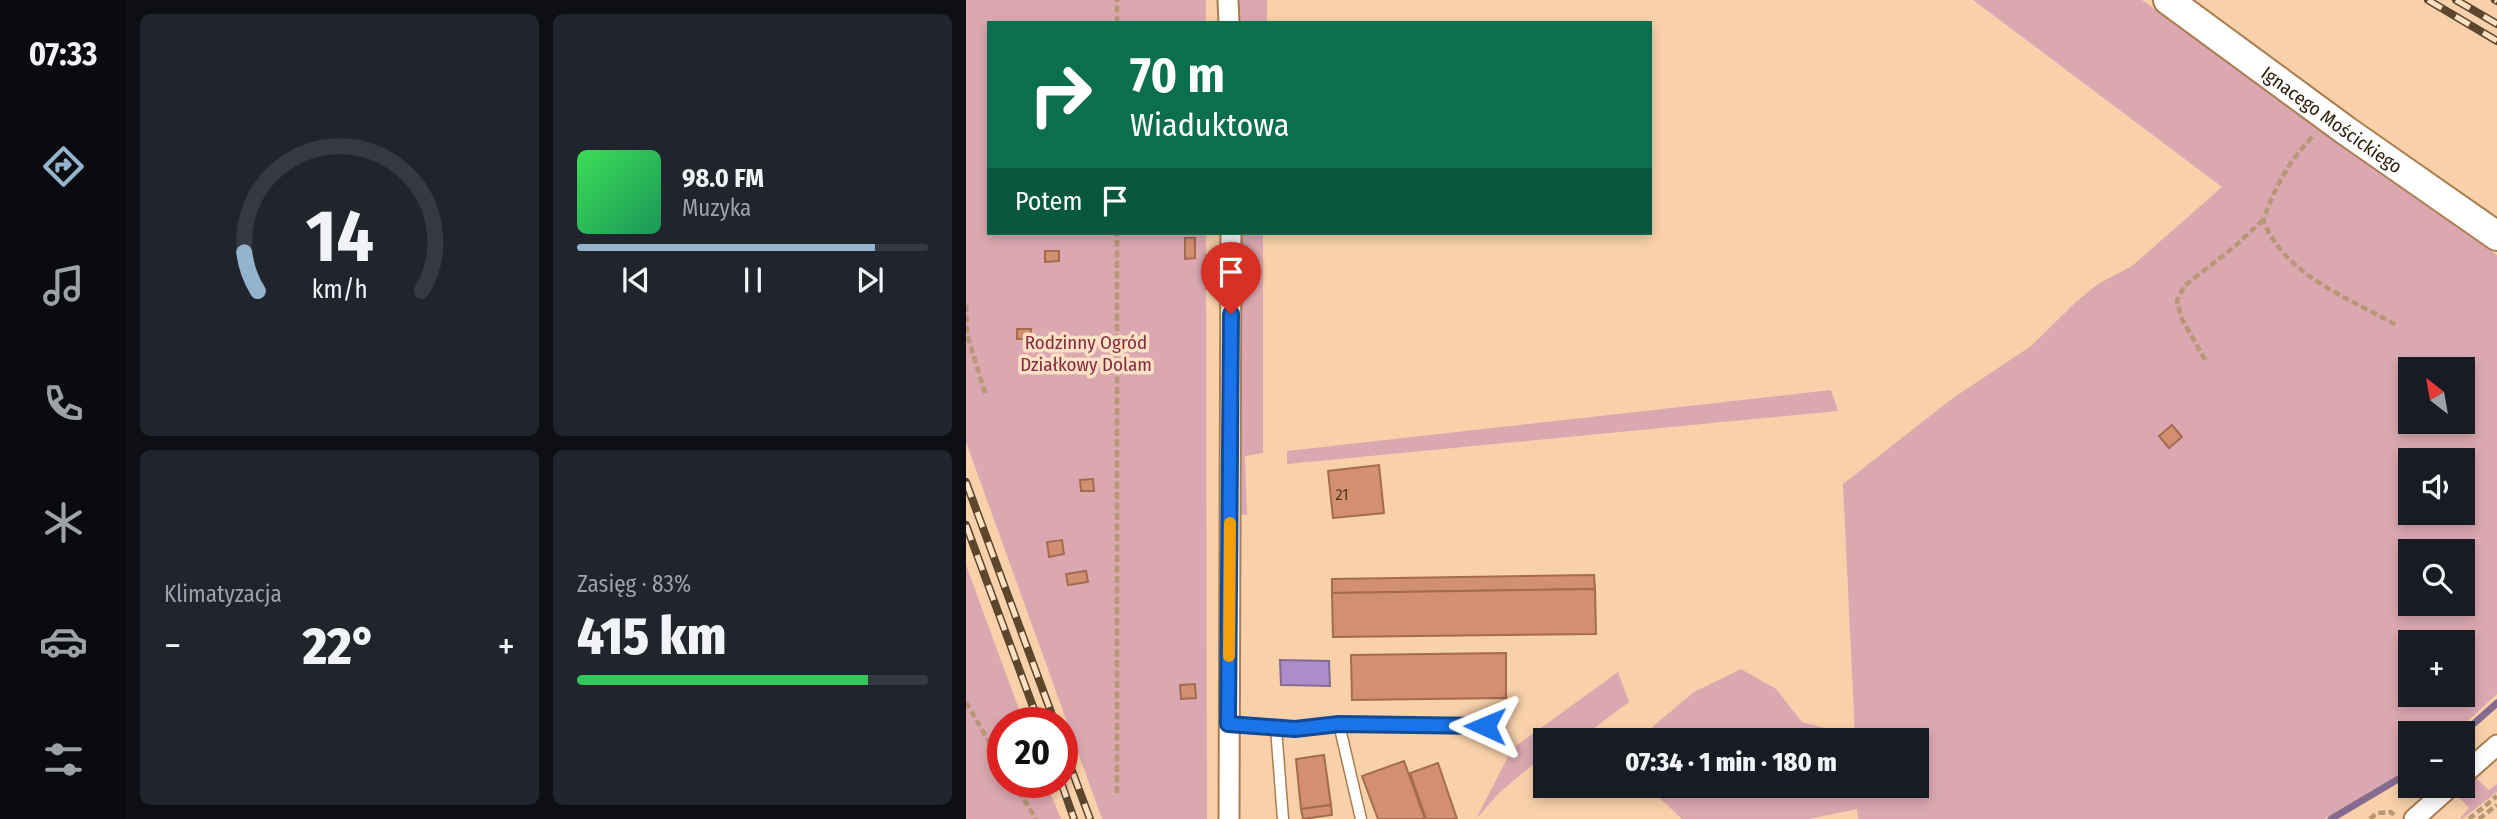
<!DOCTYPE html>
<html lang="pl">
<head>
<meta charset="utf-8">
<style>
  body { margin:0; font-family:"Fira Sans Condensed",sans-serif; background:#20242c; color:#f1f3f6; height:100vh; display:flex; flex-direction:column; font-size:26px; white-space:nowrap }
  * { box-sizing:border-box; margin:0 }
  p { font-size:23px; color:#9ea1a6 }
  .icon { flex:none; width:38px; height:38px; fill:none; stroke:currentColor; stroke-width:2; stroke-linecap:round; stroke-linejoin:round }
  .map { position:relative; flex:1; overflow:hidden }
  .sheet { display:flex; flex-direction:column; gap:14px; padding:14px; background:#0d0f14; width:840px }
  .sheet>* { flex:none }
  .guide { position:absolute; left:21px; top:21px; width:665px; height:214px; border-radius:0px; box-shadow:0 4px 10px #0003; background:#0b6e4f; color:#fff; overflow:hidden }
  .needle { width:46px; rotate:329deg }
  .controls { position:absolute; left:1432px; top:357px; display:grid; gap:14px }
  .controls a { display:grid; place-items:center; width:77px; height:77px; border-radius:0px; background:#171b24; box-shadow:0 4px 10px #0003; font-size:35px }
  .speed { position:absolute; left:21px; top:707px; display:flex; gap:14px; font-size:35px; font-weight:700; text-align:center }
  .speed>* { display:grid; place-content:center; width:91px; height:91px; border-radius:50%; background:#171b24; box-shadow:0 4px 10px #0003; line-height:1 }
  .speed .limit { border:10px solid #d22; background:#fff; color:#111 }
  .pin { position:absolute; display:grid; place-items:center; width:60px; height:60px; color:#fff; margin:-72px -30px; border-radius:50% 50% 50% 0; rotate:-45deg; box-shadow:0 0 7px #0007 }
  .pin .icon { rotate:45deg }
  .me { position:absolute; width:77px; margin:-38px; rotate:271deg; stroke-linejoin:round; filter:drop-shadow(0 0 5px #0008) }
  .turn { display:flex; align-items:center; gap:24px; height:147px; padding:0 28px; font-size:32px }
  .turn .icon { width:91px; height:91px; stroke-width:2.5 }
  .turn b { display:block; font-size:49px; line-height:60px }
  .then { display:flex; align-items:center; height:66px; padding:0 28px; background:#0003; gap:14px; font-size:26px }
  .big { font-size:52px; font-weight:800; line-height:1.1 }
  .sheet .widget { flex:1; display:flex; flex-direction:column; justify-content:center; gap:10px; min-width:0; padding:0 24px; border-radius:10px; background:#20242c }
  .sheet .dial { align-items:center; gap:0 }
  .dial svg { height:182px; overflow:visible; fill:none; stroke:#363941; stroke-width:7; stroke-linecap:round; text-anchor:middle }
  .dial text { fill:#f1f3f6; stroke:none }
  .song { display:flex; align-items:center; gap:21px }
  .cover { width:84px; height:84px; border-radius:10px; background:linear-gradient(135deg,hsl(130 70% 55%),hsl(150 70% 35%)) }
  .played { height:7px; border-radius:4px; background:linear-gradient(90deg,#94b3cd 85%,#363941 85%) }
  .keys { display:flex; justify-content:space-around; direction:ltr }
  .heat { display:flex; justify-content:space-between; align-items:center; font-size:38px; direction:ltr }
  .charge { height:10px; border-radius:5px; background:linear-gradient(90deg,#34c759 83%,#363941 0) }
  .sheet .tiles { flex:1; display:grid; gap:14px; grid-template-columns:repeat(2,1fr) }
  .trip { position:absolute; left:567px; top:728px; width:396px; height:70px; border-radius:0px; background:#171b24; box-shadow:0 4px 10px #0003; font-weight:800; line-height:70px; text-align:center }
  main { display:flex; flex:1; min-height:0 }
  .tab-bar { display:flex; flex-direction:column; width:126px; justify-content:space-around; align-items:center; background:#090b0e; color:#9ea1a6 }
  .tab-bar .icon { width:49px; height:49px }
  .tab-bar .current { color:#94b3cd }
  .tab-bar b { font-size:32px; color:#f1f3f6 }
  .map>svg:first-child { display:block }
</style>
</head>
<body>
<main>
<nav class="tab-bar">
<b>07:33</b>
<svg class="icon current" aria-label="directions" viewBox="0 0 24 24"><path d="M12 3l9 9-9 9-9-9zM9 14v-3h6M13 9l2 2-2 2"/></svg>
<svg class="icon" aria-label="music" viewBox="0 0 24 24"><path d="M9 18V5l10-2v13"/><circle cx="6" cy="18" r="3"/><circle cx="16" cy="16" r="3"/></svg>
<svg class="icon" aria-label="phone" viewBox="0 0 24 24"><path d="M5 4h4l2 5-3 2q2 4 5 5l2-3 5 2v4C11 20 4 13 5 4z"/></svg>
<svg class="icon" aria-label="climate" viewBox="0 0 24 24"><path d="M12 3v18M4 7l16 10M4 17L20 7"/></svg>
<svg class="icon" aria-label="car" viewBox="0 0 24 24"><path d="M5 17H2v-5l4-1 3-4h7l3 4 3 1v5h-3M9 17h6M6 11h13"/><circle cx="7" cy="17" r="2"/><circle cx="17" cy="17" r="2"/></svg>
<svg class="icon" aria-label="filters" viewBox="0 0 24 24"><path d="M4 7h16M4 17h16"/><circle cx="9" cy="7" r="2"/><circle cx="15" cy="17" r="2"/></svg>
</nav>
<section class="sheet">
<div class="tiles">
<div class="widget dial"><svg viewBox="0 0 100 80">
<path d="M14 69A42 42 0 1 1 86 69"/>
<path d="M14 69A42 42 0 0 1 8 52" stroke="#94b3cd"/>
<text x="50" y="56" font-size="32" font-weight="700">14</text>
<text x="50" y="72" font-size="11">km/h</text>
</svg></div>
<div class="widget">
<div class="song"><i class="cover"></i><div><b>98.0 FM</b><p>Muzyka</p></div></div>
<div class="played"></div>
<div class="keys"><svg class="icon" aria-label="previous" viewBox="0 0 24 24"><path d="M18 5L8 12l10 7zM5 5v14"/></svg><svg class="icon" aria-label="pause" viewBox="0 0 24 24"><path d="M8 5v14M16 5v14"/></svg><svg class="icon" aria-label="next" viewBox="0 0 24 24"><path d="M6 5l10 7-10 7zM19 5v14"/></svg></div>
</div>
<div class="widget"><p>Klimatyzacja</p>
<div class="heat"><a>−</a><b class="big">22°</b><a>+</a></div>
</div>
<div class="widget"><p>Zasięg · 83%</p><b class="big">415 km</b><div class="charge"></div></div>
</div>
</section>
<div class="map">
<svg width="1531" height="819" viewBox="0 0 1531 819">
  <rect width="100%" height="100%" fill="#f8d1aa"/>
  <g fill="#dba8b1" fill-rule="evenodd">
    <polygon points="0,0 240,0 240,23 23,23 23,233 240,233 241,819 136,819 0,442"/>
    <rect x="268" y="0" width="33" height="23"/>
    <path d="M 1007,0 L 1176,0 L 1531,255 L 1531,694 L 1489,733 L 1444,733 L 1444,768 L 1358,819 L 892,819 L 891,809 L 843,819 L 716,819 L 681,786 L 950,786 L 950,740 L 677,740 L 678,734 L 728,692 L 775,669 L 810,689 L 836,722 L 889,736 L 877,484 L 987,398 L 1065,346 L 1111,301 L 1132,284 L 1166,266 L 1256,187 ZM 1444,369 L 1496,369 L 1496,422 L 1444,422 ZM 1444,460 L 1496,460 L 1496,513 L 1444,513 ZM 1444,551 L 1496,551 L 1496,604 L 1444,604 ZM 1444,642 L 1496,642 L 1496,695 L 1444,695 Z"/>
    <polygon points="269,233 297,233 297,453 279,456 281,515 271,514"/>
    <polygon points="865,390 872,411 321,464 321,451"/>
    <polygon points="0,565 58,723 37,723 37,782 80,782 95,819 0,819"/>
    <polygon points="652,672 663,702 612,740 579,740 579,758 565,766 533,793 510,819 546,749"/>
    <polygon points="1510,778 1523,790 1531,784 1531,792 1496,819 1494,818 1503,808 1492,796"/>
  </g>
  <polygon fill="#ab8dca" stroke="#856b90" stroke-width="2" points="314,660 363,661 364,686 315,685"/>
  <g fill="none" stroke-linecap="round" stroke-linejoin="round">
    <g stroke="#856b90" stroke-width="7">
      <polyline points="1496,734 1531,703"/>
      <polyline points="1365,819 1444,772"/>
    </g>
  </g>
  <g fill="#d39070" stroke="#a56b4f" stroke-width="2">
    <polygon points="219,238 229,238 229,258 219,259"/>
    <polygon points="79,251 93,251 93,261 79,262"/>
    <rect x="51" y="329" width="14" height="10"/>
    <polygon points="1206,425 1216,437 1203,448 1193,436"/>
    <polygon points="413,465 418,513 367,518 362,471"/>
    <polygon points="127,479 128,491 115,491 114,480"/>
    <polygon points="96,540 98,554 83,557 81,542"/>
    <polygon points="120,571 122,582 102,585 100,574"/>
    <polygon points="628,575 629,589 366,593 366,579"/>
    <polygon points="629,589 630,634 367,637 366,593"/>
    <polygon points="540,653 540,698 386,700 385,655"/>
    <polygon points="229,684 230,698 215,699 214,685"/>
    <polygon points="358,755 365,805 335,809 330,759"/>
    <polygon points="438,761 459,819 412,819 396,776"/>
    <polygon points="472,763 491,819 460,819 444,773"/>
    <polygon points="365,805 366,815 337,819 335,809"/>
  </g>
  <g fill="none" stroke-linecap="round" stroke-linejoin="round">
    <defs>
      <g id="lane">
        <polyline points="262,724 329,729 373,724 519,726"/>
        <polyline points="373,724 395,819"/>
        <polyline points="310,728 317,819"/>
      </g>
      <g id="street">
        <polyline points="262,0 263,23"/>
        <polyline points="1496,776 1531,745"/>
        <polyline points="263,819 265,233"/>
        <polyline points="1448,819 1485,786"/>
      </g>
      <g id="secondary">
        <path id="s1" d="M 1202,0 L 1379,130 L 1531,236"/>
      </g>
    </defs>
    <use href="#lane" stroke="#aa7d4e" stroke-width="13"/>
    <use href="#street" stroke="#aa7d4e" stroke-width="23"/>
    <use href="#secondary" stroke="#aa7d4e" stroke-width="32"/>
    <g stroke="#b79776" stroke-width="4.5" stroke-dasharray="7 3.5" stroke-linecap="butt">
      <polyline points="151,23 151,0"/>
      <path d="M 1346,137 C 1319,167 1311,184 1297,220 C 1319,276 1383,298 1432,326"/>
      <polyline points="0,305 1,334 19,393"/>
      <polyline points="1239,360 1216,319 1211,301 1218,286 1267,248 1297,220"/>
      <polyline points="0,702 37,766"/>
      <polyline points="47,782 70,819"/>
      <polyline points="151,793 151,233"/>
      <polyline points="1404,819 1411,813 1425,812 1428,815"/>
      <polyline points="1503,819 1531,796"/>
      <polyline points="1513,819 1531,805"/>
    </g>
    <use href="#lane" stroke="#fff" stroke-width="10"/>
    <use href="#street" stroke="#fff" stroke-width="19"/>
    <use href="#secondary" stroke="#fff" stroke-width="28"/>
    <defs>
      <g id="rail">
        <polyline points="1462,0 1531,41"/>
        <polyline points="1490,0 1531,24"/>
        <polyline points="1529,0 1531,1"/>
        <polyline points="0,482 89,723"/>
        <polyline points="0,525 73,723"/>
        <polyline points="96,744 124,819"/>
        <polyline points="95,782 108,819"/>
      </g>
    </defs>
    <use href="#rail" stroke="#5c462d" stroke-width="8"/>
    <use href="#rail" stroke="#fee0c3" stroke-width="5" stroke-dasharray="16" stroke-linecap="butt"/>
  </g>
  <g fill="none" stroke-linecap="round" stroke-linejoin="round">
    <defs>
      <polyline id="route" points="265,314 262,724 329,729 373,724 519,726"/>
    </defs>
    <use href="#route" stroke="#114b97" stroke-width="18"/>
    <use href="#route" stroke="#1a73e8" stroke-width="12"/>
    <polyline stroke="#f59e0b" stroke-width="12" points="263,656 264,523"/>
  </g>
  <g text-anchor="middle" stroke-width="7" stroke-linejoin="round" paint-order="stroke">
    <g font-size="16" fill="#563821">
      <text x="376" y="500">21</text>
    </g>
    <g font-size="19" fill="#2c1b07" stroke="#fee0c3">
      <text dy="7" stroke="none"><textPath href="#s1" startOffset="203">Ignacego Mościckiego</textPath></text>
    </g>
    <g font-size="19" fill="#852c45" stroke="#fee0c3">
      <text x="120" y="349">Rodzinny Ogród<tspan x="120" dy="22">Działkowy Dolam</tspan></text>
    </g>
  </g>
</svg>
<div class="controls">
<a><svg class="needle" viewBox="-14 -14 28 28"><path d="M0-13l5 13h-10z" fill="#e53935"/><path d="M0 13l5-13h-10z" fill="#9ea1a6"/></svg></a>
<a><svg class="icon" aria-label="sound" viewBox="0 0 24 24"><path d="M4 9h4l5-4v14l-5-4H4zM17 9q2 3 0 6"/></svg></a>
<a><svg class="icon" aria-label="search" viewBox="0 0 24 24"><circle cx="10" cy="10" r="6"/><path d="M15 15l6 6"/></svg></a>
<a>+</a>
<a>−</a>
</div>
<div class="speed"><div class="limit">20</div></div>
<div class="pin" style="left:265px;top:314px;background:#d93025"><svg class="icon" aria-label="arrive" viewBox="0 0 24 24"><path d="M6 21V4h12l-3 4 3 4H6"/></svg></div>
<svg class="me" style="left:519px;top:726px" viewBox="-20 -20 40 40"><path d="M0-17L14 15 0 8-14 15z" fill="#1a73e8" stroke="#fff" stroke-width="4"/></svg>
<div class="trip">07:34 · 1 min · 180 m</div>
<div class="guide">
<div class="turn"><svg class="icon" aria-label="right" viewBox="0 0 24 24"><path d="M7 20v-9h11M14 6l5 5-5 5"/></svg><div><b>70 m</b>Wiaduktowa</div></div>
<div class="then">Potem<svg class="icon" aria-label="arrive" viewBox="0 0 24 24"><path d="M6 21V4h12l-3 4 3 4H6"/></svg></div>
</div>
</div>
</main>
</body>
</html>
